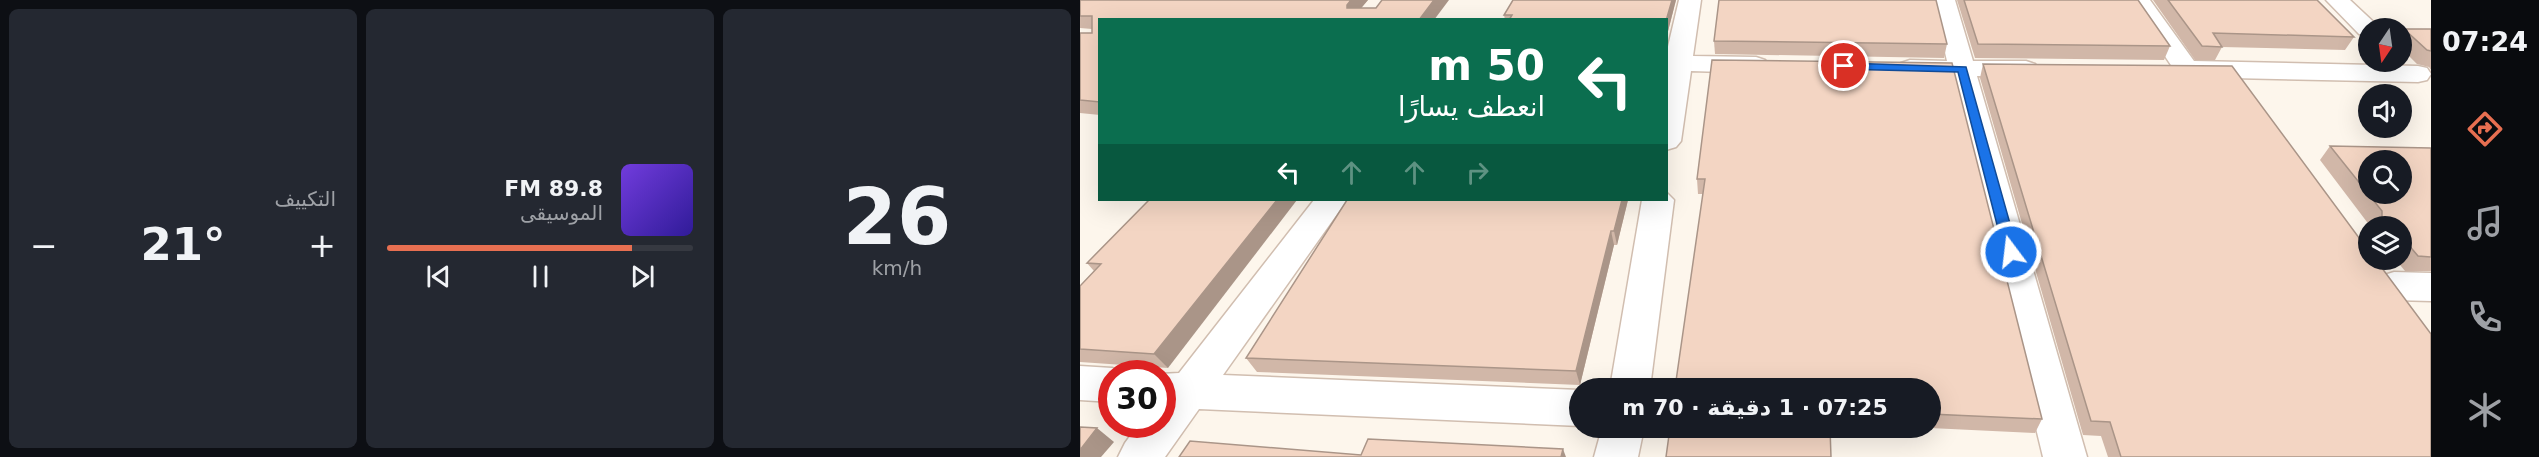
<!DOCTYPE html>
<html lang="ar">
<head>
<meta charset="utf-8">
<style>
  body { margin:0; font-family:"DejaVu Sans",Vazirmatn,sans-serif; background:#242831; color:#f1f3f6; direction:rtl; height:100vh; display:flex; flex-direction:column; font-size:22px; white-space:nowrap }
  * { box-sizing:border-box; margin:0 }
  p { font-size:20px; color:#9ea1a6 }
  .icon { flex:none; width:33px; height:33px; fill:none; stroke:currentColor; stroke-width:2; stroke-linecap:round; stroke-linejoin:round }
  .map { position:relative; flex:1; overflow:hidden; direction:ltr }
  .details { display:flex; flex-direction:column; gap:9px; padding:9px; background:#0d0f14; width:1080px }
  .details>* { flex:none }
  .guide { position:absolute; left:18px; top:18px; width:570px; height:183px; border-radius:0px; box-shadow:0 6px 24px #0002; direction:rtl; background:#0b6e4f; color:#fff; overflow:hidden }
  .needle { width:39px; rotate:193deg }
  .buttons { position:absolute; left:1278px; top:18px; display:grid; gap:12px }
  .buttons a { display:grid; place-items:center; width:54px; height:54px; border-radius:50%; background:#171b24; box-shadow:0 6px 24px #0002; font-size:30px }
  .speed { position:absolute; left:18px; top:360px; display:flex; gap:12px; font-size:30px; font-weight:700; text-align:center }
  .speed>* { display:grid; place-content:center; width:78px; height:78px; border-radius:50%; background:#171b24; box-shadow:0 6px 24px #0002; line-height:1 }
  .speed .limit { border:9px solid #d22; background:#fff; color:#111 }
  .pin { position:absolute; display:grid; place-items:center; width:51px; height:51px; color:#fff; margin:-26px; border:3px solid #fff; border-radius:50%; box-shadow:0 2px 6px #0007 }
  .me { position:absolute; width:66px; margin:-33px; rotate:345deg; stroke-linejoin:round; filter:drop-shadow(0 0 4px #0008) }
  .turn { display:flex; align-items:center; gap:21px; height:126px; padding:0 24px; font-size:27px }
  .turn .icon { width:78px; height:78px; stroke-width:2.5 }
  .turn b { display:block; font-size:42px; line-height:51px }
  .lanes { display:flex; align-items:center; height:57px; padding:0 24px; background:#0003; justify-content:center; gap:30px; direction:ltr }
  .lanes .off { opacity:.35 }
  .big { font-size:45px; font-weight:700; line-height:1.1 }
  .details .card { flex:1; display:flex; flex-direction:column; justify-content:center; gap:9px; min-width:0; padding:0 21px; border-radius:9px; background:#242831 }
  .details .dial { align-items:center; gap:0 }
  .dial b { font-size:78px; line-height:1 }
  .song { display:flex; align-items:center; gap:18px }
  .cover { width:72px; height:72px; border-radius:9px; background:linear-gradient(135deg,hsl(260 70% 55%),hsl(250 70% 35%)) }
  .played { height:6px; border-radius:3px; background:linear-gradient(90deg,#e76f51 80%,#363941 80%) }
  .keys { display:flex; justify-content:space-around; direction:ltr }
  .heat { display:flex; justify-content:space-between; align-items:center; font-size:33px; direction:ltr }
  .details .tiles { flex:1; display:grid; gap:9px; grid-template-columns:repeat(3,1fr) }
  .trip { position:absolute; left:489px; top:378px; width:372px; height:60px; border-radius:30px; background:#171b24; box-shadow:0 6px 24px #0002; font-weight:700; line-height:60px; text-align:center; direction:rtl }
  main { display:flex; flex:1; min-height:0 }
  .dock { display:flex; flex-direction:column; width:108px; justify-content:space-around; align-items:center; background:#090b0e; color:#9ea1a6 }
  .dock .icon { width:42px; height:42px }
  .dock .on { color:#e76f51 }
  .dock b { font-size:27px; color:#f1f3f6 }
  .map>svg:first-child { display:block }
</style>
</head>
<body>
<main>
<nav class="dock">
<b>07:24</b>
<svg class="icon on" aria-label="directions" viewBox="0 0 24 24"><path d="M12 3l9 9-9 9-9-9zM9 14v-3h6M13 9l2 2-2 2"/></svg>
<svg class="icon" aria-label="music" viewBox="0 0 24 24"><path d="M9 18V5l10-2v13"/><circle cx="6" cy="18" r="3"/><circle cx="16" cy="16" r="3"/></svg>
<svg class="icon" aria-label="phone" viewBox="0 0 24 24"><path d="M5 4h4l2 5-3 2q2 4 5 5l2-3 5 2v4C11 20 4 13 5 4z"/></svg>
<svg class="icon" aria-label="climate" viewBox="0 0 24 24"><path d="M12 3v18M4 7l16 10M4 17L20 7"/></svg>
</nav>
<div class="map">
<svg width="1351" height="457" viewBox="0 0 1351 457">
  <rect width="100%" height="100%" fill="#fdf6ec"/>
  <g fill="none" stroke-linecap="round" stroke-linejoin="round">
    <defs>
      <g id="minor">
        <polygon points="599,0 621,0 613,56 676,57 685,60 689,65 685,70 676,73 611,71 601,141 596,147 586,150 586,55"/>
        <polygon points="853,0 875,0 893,61 946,61 955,64 959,69 955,74 946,77 897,76 1007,457 963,457 871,76 821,73 817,68 821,63 830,60 867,61"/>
        <polygon points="1047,0 1070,0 1114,61 1338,66 1347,68 1351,74 1347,80 1338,82 1106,77 1097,74"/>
        <polygon points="1246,0 1270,0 1300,28 1288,28 1288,36 1279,34"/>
        <polygon points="586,192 594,200 570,388 530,388 562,200 586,200"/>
        <polygon points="234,200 267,200 143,375 500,390 500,426 119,409 85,457 38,457 45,443 59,424 82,424 82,374 80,374 99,373"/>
        <polygon points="1314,272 1351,273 1351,301 1314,300 1301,296 1296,286 1301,276"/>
        <polygon points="0,366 32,368 46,373 32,374 32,402 0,400"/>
        <polygon points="522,428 564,428 558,457 514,457"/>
      </g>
    </defs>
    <use href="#minor" stroke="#d1beb0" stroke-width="3"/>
    <use href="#minor" fill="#fff" fill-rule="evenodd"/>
  </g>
  <g fill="#d1b7a8">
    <polygon points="0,0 288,0 281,8 354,20 20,20 20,115 0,113 0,33 12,33 12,29 0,28"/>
    <polygon points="596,0 586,39 586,20 425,20 424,15"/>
    <polygon points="877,0 1058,0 1090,46 1084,60 895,58"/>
    <polygon points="1073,0 1237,0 1274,37 1265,50 1142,47 1135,60 1115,60"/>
    <polygon points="1324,29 1351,29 1351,70 1349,67 1337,64 1322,49 1322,32"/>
    <polygon points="634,41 867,44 864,58 635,54"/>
    <polygon points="632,60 962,419 955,433 850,428 850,388 623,194 618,194 617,179"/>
    <polygon points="903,64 1351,457 1028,457 1021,436 1003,435 900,78"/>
    <polygon points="1250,146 1351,148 1351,271 1325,271 1316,260 1322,260 1322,226 1290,226 1240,160"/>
    <polygon points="69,200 88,368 0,362 0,286 14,271 7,263"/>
    <polygon points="267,200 548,200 537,245 534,245 500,385 177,372 166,358"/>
  </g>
  <g fill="#aa9588">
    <polygon points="271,0 288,0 272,19 267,8 267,5"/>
    <polygon points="354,0 369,0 354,20 339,20"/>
    <polygon points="592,0 596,0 586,39 586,21"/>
    <polygon points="197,200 217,200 88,368 74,354"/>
    <polygon points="542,200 548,200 537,245 534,231"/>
    <polygon points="531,231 534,245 500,385 496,371"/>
    <polygon points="17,428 34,442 21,457 0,457 0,450"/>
    <polygon points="483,449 486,457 481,457"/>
  </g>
  <g fill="#f3d5c3" stroke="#aa9588" stroke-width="1.5" fill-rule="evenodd">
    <polygon points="0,0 271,0 267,5 267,8 296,8 302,0 354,0 339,20 20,20 20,102 0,100 0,33 12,33 12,16 0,16"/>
    <polygon points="433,0 592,0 586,21 586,20 429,20 432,15 424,15"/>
    <polygon points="639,0 856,0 867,44 634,41"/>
    <polygon points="884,0 1058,0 1090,46 898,44"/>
    <polygon points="1088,0 1237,0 1274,37 1133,33 1142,47 1122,46"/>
    <polygon points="1324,29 1351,29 1351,51 1347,50"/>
    <polygon points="632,60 872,63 962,419 850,414 850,388 595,388 625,179 617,179"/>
    <polygon points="903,64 1152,66 1288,250 1288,260 1296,260 1351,334 1351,457 1041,457 1030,422 1011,421"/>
    <path d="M 1250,146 L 1351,148 L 1351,257 L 1338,256 L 1327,243 L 1322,243 L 1322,226 L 1302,226 L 1302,211 ZM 1288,160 L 1322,160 L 1322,194 L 1288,194 Z"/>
    <polygon points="69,200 197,200 74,354 0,349 0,286 21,264 7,263"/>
    <polygon points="267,200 542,200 534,231 531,231 496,371 166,358"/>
    <polygon points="0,427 17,428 0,450"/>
    <polygon points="590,428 750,428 751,457 586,457"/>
    <polygon points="288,439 483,449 481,457 99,457 110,441 281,455"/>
  </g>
  <polygon fill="#1a73e8" stroke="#114b97" stroke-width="1.5" points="764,63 886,67 938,252 936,255 931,257 924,252 878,72 760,69 759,66"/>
</svg>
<div class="buttons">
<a><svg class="needle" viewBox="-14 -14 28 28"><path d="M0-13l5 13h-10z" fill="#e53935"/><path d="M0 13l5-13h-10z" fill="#9ea1a6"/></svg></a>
<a><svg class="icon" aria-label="sound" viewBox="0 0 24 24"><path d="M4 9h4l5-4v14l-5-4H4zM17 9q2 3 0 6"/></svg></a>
<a><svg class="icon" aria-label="search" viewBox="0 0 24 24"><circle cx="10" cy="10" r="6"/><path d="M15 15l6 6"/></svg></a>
<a><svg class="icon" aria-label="layers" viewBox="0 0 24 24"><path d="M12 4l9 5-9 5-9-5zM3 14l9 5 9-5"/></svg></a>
</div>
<div class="speed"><div class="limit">30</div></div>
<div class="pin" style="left:764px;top:66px;background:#d93025"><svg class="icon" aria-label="arrive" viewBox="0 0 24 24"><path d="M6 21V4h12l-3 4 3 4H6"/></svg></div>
<svg class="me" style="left:931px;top:252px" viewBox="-20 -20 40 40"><circle r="17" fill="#1a73e8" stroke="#fff" stroke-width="3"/><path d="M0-11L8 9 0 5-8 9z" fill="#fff"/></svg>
<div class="trip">07:25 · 1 دقيقة · 70 m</div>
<div class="guide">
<div class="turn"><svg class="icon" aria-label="left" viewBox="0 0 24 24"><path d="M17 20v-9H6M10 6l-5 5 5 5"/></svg><div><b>50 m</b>انعطف يسارًا</div></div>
<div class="lanes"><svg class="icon" aria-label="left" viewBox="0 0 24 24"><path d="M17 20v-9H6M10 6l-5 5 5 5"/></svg><svg class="icon off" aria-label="ahead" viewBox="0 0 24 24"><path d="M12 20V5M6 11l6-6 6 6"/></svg><svg class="icon off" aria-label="ahead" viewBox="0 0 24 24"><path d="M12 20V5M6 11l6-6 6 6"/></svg><svg class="icon off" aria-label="right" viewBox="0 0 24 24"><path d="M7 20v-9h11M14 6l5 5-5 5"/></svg></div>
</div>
</div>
<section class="details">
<div class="tiles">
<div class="card dial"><b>26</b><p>km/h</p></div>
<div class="card">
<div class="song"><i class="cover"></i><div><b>89.8 FM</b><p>الموسيقى</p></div></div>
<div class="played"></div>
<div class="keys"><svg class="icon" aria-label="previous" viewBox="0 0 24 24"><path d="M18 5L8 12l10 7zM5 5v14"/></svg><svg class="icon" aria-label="pause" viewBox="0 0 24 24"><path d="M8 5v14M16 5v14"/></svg><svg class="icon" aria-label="next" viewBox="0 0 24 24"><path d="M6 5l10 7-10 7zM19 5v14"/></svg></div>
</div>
<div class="card"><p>التكييف</p>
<div class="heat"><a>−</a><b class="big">21°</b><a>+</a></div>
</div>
</div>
</section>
</main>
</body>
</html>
